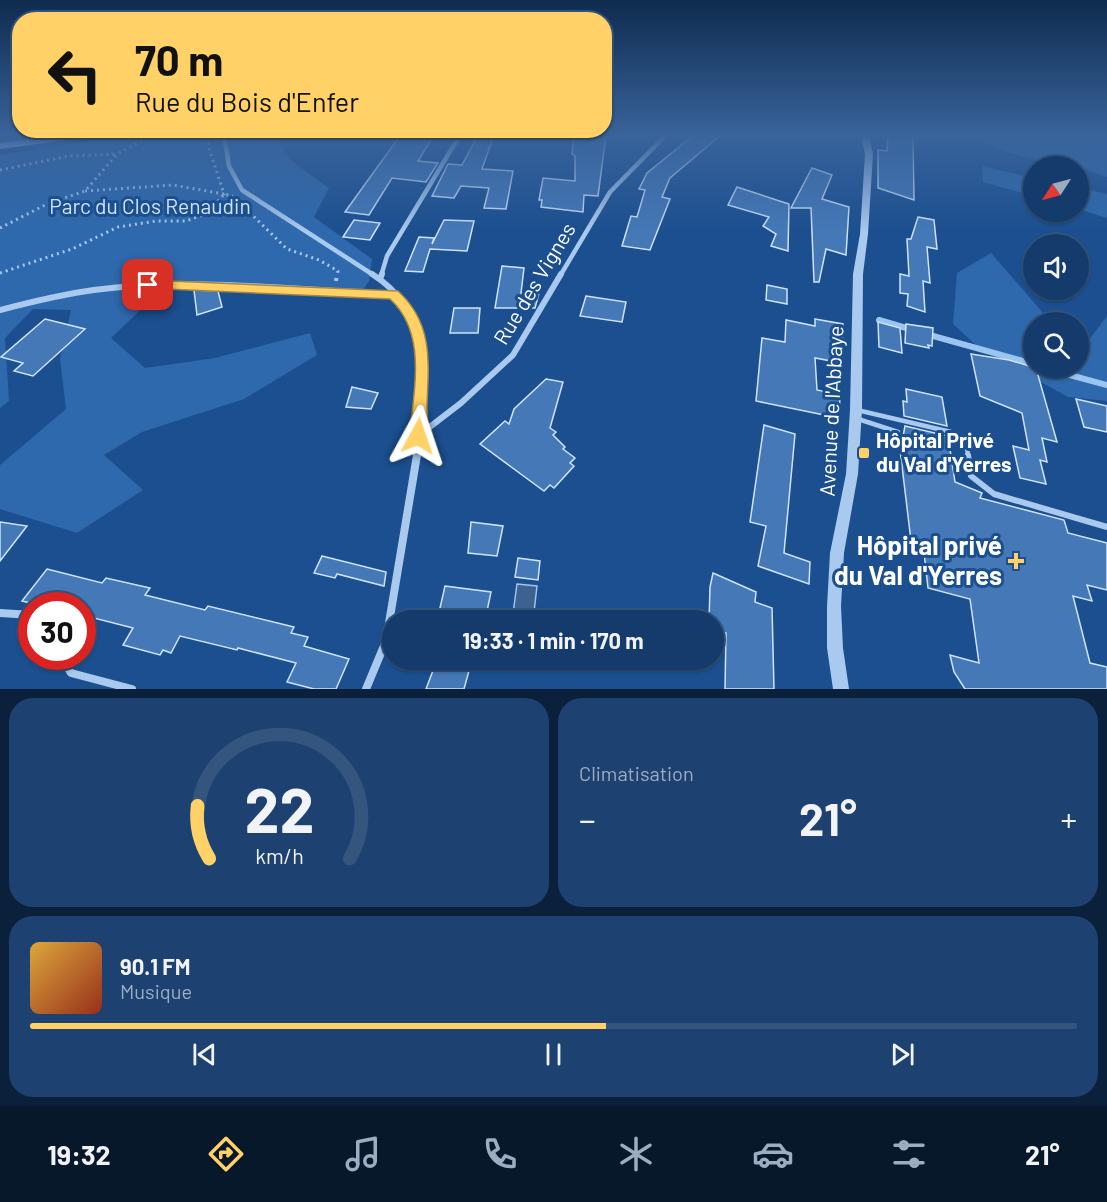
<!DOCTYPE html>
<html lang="fr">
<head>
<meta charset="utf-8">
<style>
  body { margin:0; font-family:Barlow,sans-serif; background:#1d4271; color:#f1f3f6; height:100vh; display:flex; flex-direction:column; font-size:22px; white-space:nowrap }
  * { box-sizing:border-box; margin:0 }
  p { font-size:20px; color:#9dadc1 }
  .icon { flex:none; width:33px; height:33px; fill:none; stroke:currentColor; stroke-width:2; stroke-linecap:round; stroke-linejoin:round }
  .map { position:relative; height:689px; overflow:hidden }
  .drawer { display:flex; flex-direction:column; gap:9px; padding:9px; background:#0b203b; flex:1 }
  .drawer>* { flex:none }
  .banner { position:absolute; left:12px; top:12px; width:600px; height:126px; border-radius:24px; box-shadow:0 2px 4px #0004,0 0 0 2px #33557e; background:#ffd166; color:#111; overflow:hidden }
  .needle { width:39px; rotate:234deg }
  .tools { position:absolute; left:1023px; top:156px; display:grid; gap:12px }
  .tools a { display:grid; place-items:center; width:66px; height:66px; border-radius:50%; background:#143b6b; box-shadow:0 2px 4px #0004,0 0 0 2px #33557e; font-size:30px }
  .speed { position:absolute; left:18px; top:592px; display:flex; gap:12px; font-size:30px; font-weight:700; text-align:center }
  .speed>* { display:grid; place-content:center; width:78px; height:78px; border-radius:50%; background:#143b6b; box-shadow:0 2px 4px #0004,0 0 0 2px #33557e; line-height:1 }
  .speed .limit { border:9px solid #d22; background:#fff; color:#111 }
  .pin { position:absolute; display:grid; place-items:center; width:51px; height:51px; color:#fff; margin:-26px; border-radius:12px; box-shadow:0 3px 9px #0006 }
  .me { position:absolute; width:66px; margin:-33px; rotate:5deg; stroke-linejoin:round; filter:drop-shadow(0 0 4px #0008) }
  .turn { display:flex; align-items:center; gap:21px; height:126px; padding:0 24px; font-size:27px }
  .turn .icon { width:78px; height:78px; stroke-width:2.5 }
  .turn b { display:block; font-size:42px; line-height:51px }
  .big { font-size:45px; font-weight:700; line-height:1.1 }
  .drawer .tile { flex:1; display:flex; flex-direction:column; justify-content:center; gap:9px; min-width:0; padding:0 21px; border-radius:24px; background:#1d4271 }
  .drawer .dial { align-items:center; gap:0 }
  .dial svg { height:156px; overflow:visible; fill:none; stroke:#33557e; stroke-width:7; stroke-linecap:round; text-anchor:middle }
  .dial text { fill:#f1f3f6; stroke:none }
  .song { display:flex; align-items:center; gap:18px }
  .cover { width:72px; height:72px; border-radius:9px; background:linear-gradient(135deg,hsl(40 70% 55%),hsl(10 70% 35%)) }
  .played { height:6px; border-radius:3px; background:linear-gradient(90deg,#ffd166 55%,#33557e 55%) }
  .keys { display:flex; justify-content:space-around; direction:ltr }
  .heat { display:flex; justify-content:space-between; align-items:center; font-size:33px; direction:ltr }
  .drawer .tiles { flex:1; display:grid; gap:9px; grid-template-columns:1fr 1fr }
  .tile:last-child { grid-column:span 2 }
  .trip { position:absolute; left:382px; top:610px; width:342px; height:60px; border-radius:30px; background:#143b6b; box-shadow:0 2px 4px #0004,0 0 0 2px #33557e; font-weight:700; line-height:60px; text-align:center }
  .dock { display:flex; height:96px; justify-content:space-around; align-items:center; background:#08182b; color:#9dadc1 }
  .dock .icon { width:42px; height:42px }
  .dock .current { color:#ffd166 }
  .dock b { font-size:27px; color:#f1f3f6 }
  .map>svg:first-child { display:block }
</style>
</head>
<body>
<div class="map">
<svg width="1107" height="689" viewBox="0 0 1107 689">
  <rect width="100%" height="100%" fill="#1b4f8f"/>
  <g fill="#2e69ad">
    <polygon points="128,135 219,135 221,141 274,135 292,161 329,188 314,217 372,259 369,281 362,291 171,281 111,338 145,368 215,358 310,333 317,355 244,399 142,432 104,455 143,490 77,533 0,509 0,465 66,409 60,359 71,310 33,309 5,338 9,401 0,408 0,155"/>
    <path d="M 978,135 L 1107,135 L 1107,177 C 1093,172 1080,167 1067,164 C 1039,157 999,158 978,135 Z"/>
    <polygon points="982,166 1033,178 1033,196 983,182"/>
    <polygon points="1078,188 1107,194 1107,218 1079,209"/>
    <polygon points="991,253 1051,322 1034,322 1034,368 1078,368 1079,339 1088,341 1107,316 1107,401 1068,397 978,347 953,324 957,273"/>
  </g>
  <polygon fill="#3c6290" stroke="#9cc4f0" stroke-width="1.5" points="517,584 537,586 533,621 512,621"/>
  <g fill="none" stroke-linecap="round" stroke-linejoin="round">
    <g stroke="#9cc4f0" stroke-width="6">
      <polyline points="879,320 913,330"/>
      <polyline points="926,334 1034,364"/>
      <polyline points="1044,368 1107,385"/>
    </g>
  </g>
  <g fill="#4478b7" stroke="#cfe3fa" stroke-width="1.5">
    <polygon points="574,135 606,135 598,196 584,195 583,212 541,207 542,200 539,200 543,178 575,181 575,156 572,154"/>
    <polygon points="694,135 721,135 670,178 662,197 670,199 650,250 622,246 631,216 637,217 645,190 639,189 647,173"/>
    <polygon points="888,135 913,135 914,200 878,188 878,150 887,151"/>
    <polygon points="399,137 431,140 418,161 438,163 426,182 392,178 369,215 345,212"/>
    <polygon points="477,137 493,138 482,169 513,171 506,209 484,208 489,188 461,186 454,198 432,196 448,164 462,165"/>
    <polygon points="812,168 832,175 822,199 849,207 846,255 826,249 819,282 814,282 811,208 791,208"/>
    <polygon points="737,187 789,204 788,251 771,246 776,234 763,226 769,217 728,205"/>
    <polygon points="918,217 934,220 937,249 927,247 930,283 923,281 925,312 907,306 908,294 900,293 900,274 909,276 907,239 911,239"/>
    <polygon points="354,220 380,223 370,240 343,237"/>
    <polygon points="444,220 474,221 467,251 430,249 423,272 405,271 419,237 434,238 432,244"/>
    <polygon points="502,266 524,268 521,293 539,293 535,308 495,308"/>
    <polygon points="767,285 787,289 787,304 766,300"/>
    <polygon points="194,290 218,291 222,307 197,315"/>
    <polygon points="586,296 626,302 622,322 580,316"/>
    <polygon points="454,308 480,308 478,333 450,333"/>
    <polygon points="45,319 85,329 33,376 14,371 23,363 1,357"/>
    <polygon points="815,319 843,324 842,363 815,358 817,390 840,395 839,418 756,401 762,338 785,342 786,320 815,326"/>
    <polygon points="878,322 900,328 902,353 879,347"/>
    <polygon points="906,324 933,328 932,346 928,345 929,348 905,343"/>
    <polygon points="971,354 1009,360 1036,368 1057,442 1042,438 1047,462 1040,460 1046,484 1020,478 1013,446 1029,450 1022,413 980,396"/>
    <polygon points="546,379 563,382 550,428 556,432 553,435 565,447 563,449 575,458 570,463 574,466 554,488 550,485 544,491 480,444 505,421 509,424 514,409"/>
    <polygon points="352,387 378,393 371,409 346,407"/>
    <polygon points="906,389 942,397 947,426 904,416 903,401 907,402"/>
    <polygon points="1076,399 1107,406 1107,432 1084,427"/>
    <polygon points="764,425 795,434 784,553 810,562 809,584 758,566 766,526 750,522"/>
    <polygon points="905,426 948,436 955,482 982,493 980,498 1064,520 1068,533 1107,543 1107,590 1087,585 1092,601 1073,596 1090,663 1107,667 1107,689 965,689 954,672 950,655 979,663 970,599 928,588 924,552 912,549 899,441 902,442"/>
    <polygon points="0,522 27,526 0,561"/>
    <polygon points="471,522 503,526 497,556 468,553"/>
    <polygon points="322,556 386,572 384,586 337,574 335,578 314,573"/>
    <polygon points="518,558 540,561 538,580 515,577"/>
    <polygon points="47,569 102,583 106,578 150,588 145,595 205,610 208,606 294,627 291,633 308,637 304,646 349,659 336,689 314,689 287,682 296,663 238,648 237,650 180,636 171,653 163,650 160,655 123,645 133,628 82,615 82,606 43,606 22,601"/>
    <polygon points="713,573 756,592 755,602 772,608 774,689 725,689 726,633 714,630 714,621 709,621 710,587"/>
    <polygon points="445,586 491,592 485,621 437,621"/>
    <polygon points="437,660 472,660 464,689 426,689"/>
  </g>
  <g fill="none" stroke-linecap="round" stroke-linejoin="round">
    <g stroke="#a9c9ee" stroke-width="3" stroke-dasharray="2 4" stroke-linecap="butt">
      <polyline points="93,137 108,135"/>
      <polyline points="0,170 69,156 116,154"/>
      <polyline points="85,191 173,185 224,194 209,148 208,135"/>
      <polyline points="241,204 287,249 319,260 338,271 337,276"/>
      <polyline points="0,228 47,204 85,191 117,154 153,135"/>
      <polyline points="0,273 72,249 118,227 156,221 186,221 208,213 224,194 233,196"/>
    </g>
    <polyline stroke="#a9c9ee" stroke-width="4" stroke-dasharray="3 4.5" stroke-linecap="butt" points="336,281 337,274"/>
    <g stroke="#a9c9ee" stroke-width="4.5">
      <polyline points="857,410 951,432 967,447 968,456"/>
      <polyline points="858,419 898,432"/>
    </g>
    <polyline stroke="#a9c9ee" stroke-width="6" points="968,455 971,476 994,494 1107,527"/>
    <g stroke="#a9c9ee" stroke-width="4.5">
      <polyline points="224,135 229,166 242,190 375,276"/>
      <polyline points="381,276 387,256 460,135"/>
      <polyline points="560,276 610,192 666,135"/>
    </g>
    <g stroke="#a9c9ee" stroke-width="6">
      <path d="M 372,274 C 440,317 421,388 417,456"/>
      <polyline points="380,279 382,274"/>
      <path d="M 0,310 C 31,302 62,294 94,290 C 193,277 294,290 393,294"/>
      <polyline points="418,436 461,403 513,355 561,274"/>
    </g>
    <g stroke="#a9c9ee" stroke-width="8">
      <polyline points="0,613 32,615"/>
      <polyline points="61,657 71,673 132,689"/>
      <polyline points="366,689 386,641 417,455"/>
    </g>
    <polygon fill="#a9c9ee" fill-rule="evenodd" points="861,135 869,135 873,154 868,234 863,274 862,410 858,474 844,553 841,606 843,648 849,689 833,689 827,648 827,606 830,553 846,474 850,410 853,274 860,234 865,154"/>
    <polygon fill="#d6e6fa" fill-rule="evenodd" points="63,135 86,135 82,138 0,149 0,143"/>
  </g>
  <linearGradient id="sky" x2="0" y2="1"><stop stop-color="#0f2b4f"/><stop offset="0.58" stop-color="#39639b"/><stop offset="1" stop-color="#39639b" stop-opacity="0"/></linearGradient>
  <rect width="1107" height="232" fill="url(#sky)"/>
  <path fill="#ffd166" stroke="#a68842" stroke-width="1.5" d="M 148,280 L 398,291 C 433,323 429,361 427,404 C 427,415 429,431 424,441 L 418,443 L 410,436 C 413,390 428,334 390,299 L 143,288 L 142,285 Z"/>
  <g fill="#ffd166" stroke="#1b4f8f" stroke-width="2">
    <rect x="858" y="447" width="12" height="12" rx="3"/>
    <path d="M1013 552h6v6h6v6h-6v6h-6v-6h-6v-6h6z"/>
  </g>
  <g text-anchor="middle" stroke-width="6" stroke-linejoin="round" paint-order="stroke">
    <g font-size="21" fill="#cfe3fa" stroke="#1b4f8f">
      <text x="150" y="214">Parc du Clos Renaudin</text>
    </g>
    <g font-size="21" fill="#fff" stroke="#1b4f8f">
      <text transform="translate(535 284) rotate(-59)" y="7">Rue des Vignes</text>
      <text transform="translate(832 411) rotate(-87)" y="7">Avenue de l'Abbaye</text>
    </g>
    <g font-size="21" font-weight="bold" fill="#fff" stroke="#1b4f8f" text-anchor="start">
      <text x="876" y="448">Hôpital Privé<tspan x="876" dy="24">du Val d'Yerres</tspan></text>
    </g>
    <g font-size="26" font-weight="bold" fill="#fff" stroke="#1b4f8f" text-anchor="end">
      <text x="1002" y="555">Hôpital privé<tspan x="1002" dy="30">du Val d'Yerres</tspan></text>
    </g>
  </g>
</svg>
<div class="tools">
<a><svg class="needle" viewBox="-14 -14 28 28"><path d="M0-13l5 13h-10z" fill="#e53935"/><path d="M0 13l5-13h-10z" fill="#9dadc1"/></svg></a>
<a><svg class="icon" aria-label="sound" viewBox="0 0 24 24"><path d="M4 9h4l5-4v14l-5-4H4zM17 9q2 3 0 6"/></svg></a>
<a><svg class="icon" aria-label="search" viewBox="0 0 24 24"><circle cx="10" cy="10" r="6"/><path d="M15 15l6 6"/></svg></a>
</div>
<div class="speed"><div class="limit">30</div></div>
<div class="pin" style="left:148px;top:285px;background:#d93025"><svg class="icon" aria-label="arrive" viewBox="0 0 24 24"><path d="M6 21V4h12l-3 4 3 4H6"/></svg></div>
<svg class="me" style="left:418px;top:436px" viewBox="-20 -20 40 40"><path d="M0-17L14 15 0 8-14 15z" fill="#ffd166" stroke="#fff" stroke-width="4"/></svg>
<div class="trip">19:33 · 1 min · 170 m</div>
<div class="banner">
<div class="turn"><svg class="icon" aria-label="left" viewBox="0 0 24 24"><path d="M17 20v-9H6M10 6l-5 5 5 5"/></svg><div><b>70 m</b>Rue du Bois d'Enfer</div></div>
</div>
</div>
<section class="drawer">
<div class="tiles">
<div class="tile dial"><svg viewBox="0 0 100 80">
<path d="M14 69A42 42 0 1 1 86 69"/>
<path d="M14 69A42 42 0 0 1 8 42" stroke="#ffd166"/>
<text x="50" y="56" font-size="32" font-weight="700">22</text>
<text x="50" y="72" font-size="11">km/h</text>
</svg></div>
<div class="tile"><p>Climatisation</p>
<div class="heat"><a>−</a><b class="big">21°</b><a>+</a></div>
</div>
<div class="tile">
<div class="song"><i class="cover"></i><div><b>90.1 FM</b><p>Musique</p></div></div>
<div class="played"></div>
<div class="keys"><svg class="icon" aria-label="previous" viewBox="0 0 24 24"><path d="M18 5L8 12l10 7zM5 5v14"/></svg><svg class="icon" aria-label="pause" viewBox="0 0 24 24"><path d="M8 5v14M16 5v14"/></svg><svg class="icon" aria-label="next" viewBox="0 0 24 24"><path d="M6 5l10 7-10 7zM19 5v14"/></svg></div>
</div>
</div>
</section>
<nav class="dock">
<b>19:32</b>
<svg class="icon current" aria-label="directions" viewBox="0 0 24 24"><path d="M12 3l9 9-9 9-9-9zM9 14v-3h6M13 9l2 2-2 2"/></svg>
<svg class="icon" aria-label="music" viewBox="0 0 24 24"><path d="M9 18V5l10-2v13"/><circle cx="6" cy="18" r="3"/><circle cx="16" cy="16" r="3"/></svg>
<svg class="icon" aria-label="phone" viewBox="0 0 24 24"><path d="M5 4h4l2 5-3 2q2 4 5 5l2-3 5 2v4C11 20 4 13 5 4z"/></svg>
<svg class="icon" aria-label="climate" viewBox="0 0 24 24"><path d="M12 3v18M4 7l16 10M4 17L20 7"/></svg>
<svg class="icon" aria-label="car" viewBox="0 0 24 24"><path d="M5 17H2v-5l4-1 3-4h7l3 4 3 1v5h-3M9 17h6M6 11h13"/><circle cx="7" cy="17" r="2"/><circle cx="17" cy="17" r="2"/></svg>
<svg class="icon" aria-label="filters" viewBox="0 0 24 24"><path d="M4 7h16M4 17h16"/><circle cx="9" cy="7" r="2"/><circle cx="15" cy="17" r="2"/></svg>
<b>21°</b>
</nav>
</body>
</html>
